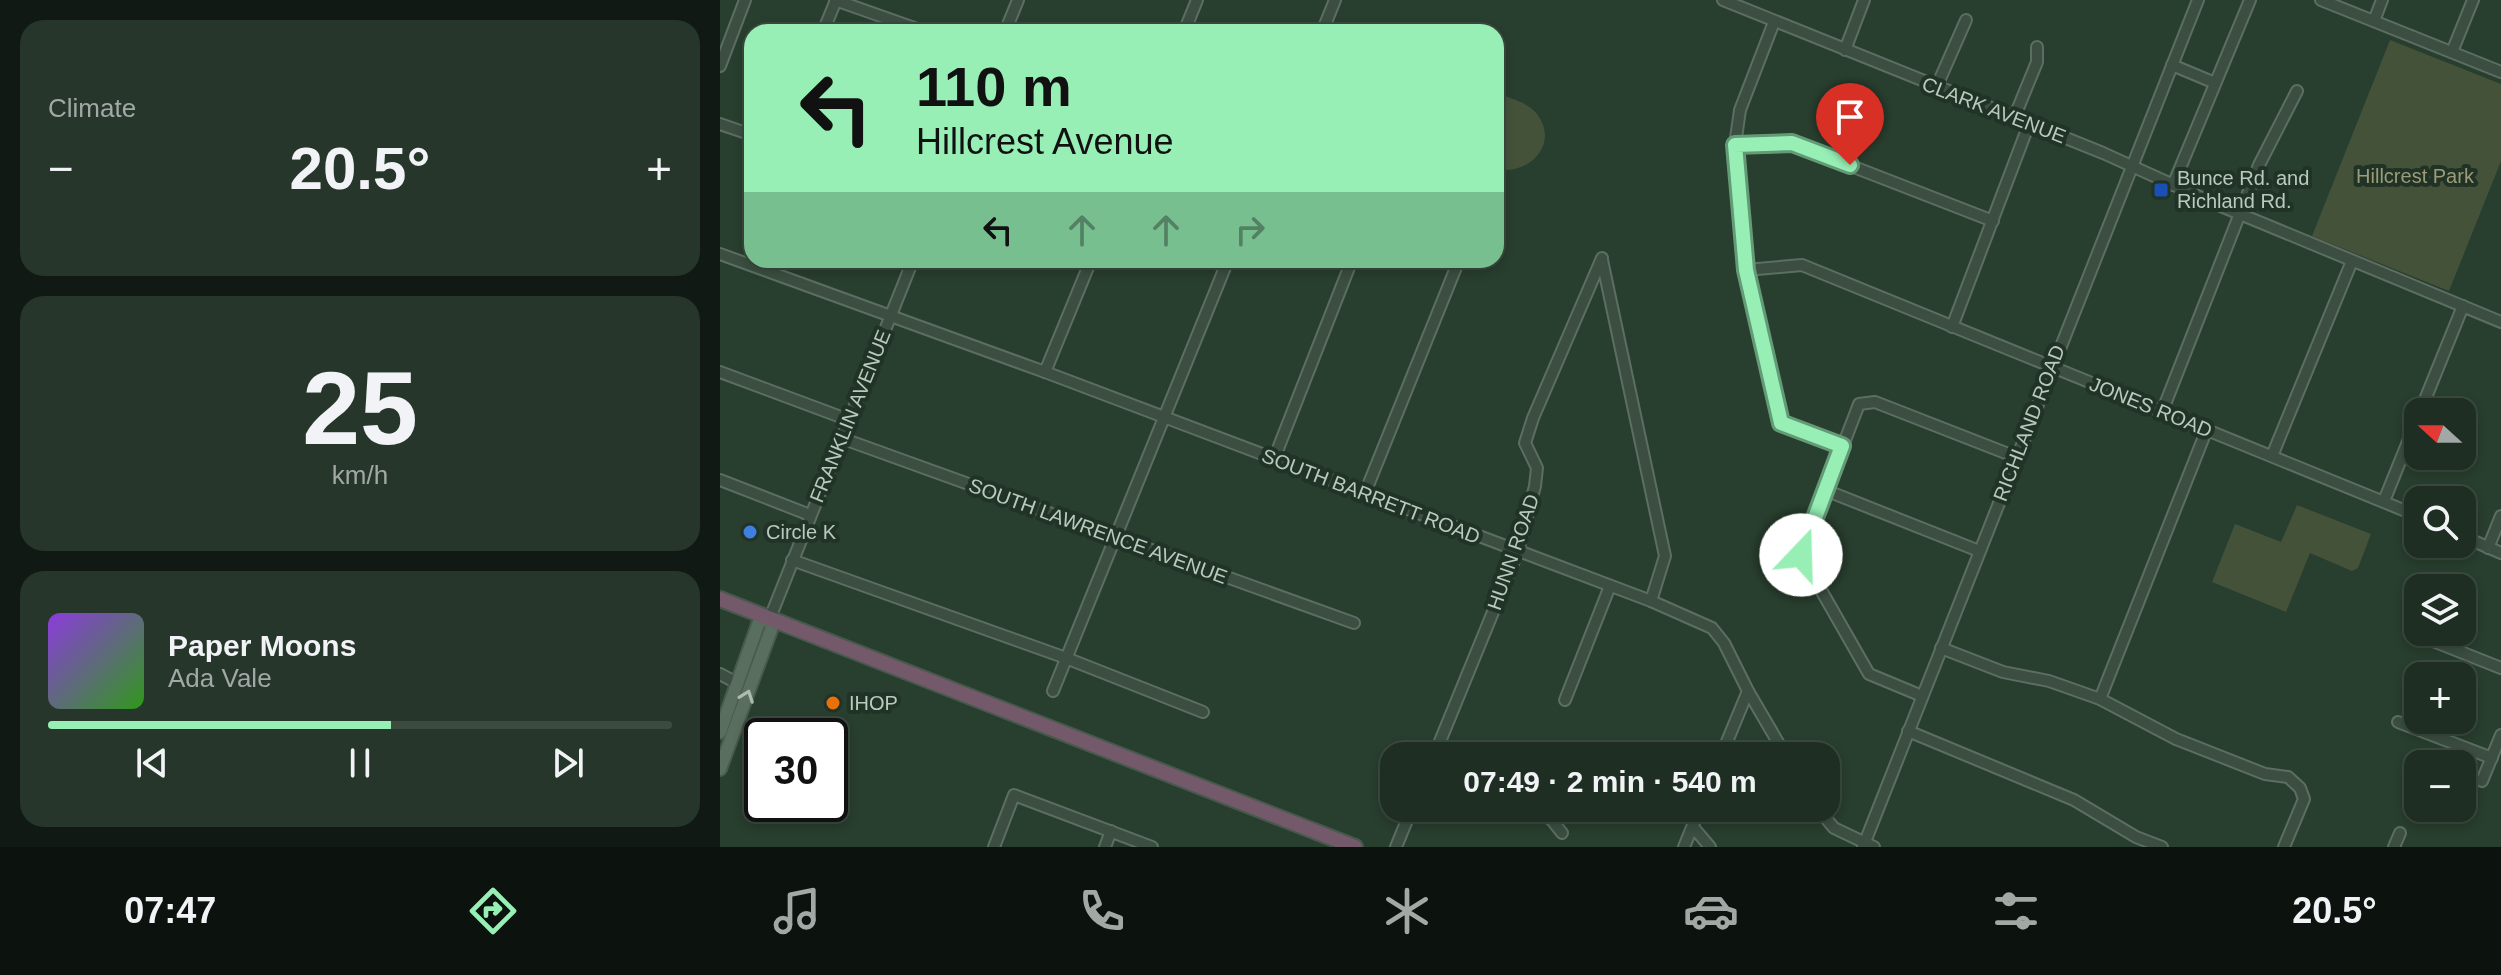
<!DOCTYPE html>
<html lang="en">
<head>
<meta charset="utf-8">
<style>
  body { margin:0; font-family:Arial,sans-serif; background:#26362a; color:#f1f3f6; height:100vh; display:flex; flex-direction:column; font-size:30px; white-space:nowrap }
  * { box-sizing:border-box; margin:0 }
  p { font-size:26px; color:#a1a8a5 }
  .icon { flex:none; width:44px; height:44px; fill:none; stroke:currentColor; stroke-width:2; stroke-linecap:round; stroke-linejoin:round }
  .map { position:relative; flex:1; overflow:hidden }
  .panel { display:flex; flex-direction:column; gap:20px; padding:20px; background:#101913; width:720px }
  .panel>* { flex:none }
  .hud { position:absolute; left:24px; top:24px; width:760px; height:244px; border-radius:24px; box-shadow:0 4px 12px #0003,0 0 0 2px #3c4a40; background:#97efb5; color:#111; overflow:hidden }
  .needle { width:52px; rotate:291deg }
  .buttons { position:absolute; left:1684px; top:398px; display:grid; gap:16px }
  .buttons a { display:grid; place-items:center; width:72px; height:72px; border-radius:16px; background:#1e2e22; box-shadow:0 4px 12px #0003,0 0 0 2px #3c4a40; font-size:40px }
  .speed { position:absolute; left:24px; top:718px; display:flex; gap:16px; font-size:40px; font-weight:700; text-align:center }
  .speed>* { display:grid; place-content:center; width:104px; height:104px; border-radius:50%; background:#1e2e22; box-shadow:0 4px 12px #0003,0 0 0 2px #3c4a40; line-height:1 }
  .speed .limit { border:4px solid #111; border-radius:12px; background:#fff; color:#111 }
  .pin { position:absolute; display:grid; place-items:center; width:68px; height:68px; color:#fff; margin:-82px -34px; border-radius:50% 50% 50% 0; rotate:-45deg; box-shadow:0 0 8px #0007 }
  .pin .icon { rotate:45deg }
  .me { position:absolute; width:88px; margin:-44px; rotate:21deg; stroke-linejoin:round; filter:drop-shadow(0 0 6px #0008) }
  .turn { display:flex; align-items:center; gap:28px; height:168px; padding:0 40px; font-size:36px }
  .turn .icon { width:104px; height:104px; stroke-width:2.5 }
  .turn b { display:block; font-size:56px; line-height:68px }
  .lanes { display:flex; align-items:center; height:76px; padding:0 40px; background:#0003; justify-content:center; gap:40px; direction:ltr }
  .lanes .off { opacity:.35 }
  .big { font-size:60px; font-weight:800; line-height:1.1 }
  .panel .card { flex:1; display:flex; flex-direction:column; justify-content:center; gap:12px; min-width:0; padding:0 28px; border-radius:24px; background:#26362a }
  .panel .dial { align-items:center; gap:0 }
  .dial b { font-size:104px; line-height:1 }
  .song { display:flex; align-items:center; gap:24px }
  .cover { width:96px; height:96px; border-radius:12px; background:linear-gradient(135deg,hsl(270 70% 55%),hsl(110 70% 35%)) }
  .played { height:8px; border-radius:4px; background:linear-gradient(90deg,#97efb5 55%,#3c4a40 55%) }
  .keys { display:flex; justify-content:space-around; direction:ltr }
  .heat { display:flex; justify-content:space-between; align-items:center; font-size:44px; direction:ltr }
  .trip { position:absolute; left:660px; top:742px; width:460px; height:80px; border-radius:24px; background:#1e2e22; box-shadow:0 4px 12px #0003,0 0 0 2px #3c4a40; font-weight:800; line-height:80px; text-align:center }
  .dock { display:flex; height:128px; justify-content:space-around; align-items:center; background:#0c120e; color:#a1a8a5 }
  .dock .icon { width:56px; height:56px }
  .dock .active { color:#97efb5 }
  .dock b { font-size:36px; color:#f1f3f6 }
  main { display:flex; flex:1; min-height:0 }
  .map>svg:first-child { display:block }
</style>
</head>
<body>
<main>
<section class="panel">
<div class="card"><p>Climate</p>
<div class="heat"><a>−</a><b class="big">20.5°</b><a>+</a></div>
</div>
<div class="card dial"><b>25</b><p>km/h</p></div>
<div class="card">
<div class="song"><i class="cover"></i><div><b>Paper Moons</b><p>Ada Vale</p></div></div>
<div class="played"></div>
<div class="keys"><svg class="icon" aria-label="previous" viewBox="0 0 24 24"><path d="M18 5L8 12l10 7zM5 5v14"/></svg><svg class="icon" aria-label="pause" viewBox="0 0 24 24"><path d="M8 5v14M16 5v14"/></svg><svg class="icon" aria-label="next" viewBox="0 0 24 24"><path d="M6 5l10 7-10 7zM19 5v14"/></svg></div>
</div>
</section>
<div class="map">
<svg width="1781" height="847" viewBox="0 0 1781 847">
  <rect width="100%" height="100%" fill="#283e2e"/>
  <g fill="#44523a">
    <polygon points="1670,40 1781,84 1781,161 1729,291 1592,236"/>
    <path d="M 776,93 C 789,98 808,102 817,114 C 840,144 809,176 776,169 Z"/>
    <polygon points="1577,505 1651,534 1638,568 1632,571 1590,553 1566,612 1492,582 1515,524 1561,542"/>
  </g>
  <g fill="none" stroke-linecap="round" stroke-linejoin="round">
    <defs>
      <g id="minor">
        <polyline points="115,0 206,32"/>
        <polyline points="1003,0 1383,153 1491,202 1781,322"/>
        <polyline points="1601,0 1781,72"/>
        <polyline points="1654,21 1662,0"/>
        <polyline points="1054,22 1020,110 1015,145 1026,270 1061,423 1122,446"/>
        <polyline points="103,32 116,0"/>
        <polyline points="285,32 298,0"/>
        <polyline points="464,32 477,0"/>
        <polyline points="602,32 615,0"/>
        <polyline points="1125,50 1144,0"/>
        <polyline points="1732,52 1753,0"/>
        <polyline points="1452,65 1495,83"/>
        <polyline points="0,66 25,0"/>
        <polyline points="1216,88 1246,20"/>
        <polyline points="1294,118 1317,62 1317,47"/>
        <polyline points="0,124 32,135"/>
        <polyline points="1015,145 1072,143 1273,221"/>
        <polyline points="1453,185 1530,0"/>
        <polyline points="0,254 325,372 931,601 992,628 1004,643 1028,691 1066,756"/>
        <polyline points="882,260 945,556 931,601"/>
        <polyline points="1026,270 1082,265 1698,516"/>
        <polyline points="1232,327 1309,124"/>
        <polyline points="0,372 129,420"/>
        <polyline points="325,372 371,260"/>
        <polyline points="1442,412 1539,165 1577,91"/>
        <polyline points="1700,412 1743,306"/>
        <polyline points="121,438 634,623"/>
        <polyline points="1552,456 1632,261"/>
        <polyline points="554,459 632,260"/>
        <polyline points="0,480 90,515"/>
        <polyline points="1105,490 1259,551"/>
        <polyline points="645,493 739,260"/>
        <polyline points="1664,501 1698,417"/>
        <polyline points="1742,536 1781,553"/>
        <polyline points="1768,548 1781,516"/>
        <polyline points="72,560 346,658 483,712"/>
        <polyline points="50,618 193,260"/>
        <polyline points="1713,641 1781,668"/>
        <polyline points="1221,648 1283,672 1329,681 1380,699 1456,739 1545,774 1568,777 1580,788 1584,799 1564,847"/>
        <polyline points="0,674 17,683"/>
        <polyline points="333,691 508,260"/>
        <polyline points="1202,696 1149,674 1081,555 1139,404 1155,402 1296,457"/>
        <polyline points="1380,699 1487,429"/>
        <polyline points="845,700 890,586"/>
        <polyline points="1678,722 1772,758"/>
        <polyline points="1188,731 1354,800 1416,837 1442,847"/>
        <polyline points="714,756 798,551 815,486 817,468 805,443 813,418 882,258"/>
        <polyline points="1001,756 1028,691"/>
        <polyline points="1762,781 1781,735"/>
        <polyline points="803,808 831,819 842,833"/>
        <polyline points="1097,808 1114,828 1154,847"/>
        <polyline points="973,827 990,847"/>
        <polyline points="274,847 294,795 432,847"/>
        <polyline points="385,847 391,831"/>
        <polyline points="676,847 692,808"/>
        <polyline points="964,847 980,808"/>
        <polyline points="1143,847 1478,0"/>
        <polyline points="1674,847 1680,833"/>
      </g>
      <polyline id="major" points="0,732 39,622 50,618 52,627 0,769"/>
      <polyline id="highway" points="0,599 635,847"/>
    </defs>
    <use href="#minor" stroke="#5c6e62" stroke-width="14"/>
    <use href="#major" stroke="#485a4e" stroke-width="16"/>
    <use href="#highway" stroke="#46594c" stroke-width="18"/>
    <use href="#minor" stroke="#3b4e41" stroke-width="10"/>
    <use href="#major" stroke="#5a6e60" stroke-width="12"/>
    <use href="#highway" stroke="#73596a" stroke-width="14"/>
  </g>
  <defs><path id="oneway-chevron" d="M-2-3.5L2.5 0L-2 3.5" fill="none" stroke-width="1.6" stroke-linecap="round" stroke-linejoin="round" transform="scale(2)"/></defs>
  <use stroke="#aabbb0" href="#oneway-chevron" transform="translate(27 696) rotate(-70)"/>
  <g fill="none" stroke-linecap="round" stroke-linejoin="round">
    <defs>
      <polyline id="route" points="1081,555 1122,446 1061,423 1026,270 1015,145 1072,143 1130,165"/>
    </defs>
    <use href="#route" stroke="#629b76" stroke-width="20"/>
    <use href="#route" stroke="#97efb5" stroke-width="14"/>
  </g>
  <rect fill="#1a4fb4" stroke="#203326" stroke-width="3" x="1433" y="182" width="16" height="16" rx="4"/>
  <circle fill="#3f7fe0" stroke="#203326" stroke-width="3" cx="30" cy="532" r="8"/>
  <circle fill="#e8710a" stroke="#203326" stroke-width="3" cx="113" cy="703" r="8"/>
  <g text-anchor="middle" stroke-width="8" stroke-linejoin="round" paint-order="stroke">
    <g font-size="20" fill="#b8c9be" stroke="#203326">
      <text transform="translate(1274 110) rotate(21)" y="7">CLARK AVENUE</text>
      <text transform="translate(1431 407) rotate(22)" y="7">JONES ROAD</text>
      <text transform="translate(130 416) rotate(-68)" y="7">FRANKLIN AVENUE</text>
      <text transform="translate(1309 423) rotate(-69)" y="7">RICHLAND ROAD</text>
      <text transform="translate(651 496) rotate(21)" y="7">SOUTH BARRETT ROAD</text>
      <text transform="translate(378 531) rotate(20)" y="7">SOUTH LAWRENCE AVENUE</text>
      <text transform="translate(793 552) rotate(-71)" y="7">HUNN ROAD</text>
    </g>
    <g font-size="20" fill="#9c9b78" stroke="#203326">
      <text x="1695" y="183">Hillcrest Park</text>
    </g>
    <g font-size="20" fill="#b8c9be" stroke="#203326" text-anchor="start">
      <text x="1457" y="185">Bunce Rd. and<tspan x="1457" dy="23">Richland Rd.</tspan></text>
      <text x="46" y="539">Circle K</text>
      <text x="129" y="710">IHOP</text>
    </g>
  </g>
</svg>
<div class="buttons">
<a><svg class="needle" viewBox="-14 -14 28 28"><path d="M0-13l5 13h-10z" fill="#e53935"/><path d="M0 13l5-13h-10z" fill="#a1a8a5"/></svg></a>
<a><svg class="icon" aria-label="search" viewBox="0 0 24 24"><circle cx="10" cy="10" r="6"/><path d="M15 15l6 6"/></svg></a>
<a><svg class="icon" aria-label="layers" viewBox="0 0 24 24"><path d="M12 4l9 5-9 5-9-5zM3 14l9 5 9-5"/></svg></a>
<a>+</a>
<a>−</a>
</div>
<div class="speed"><div class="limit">30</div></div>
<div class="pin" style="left:1130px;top:165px;background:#d93025"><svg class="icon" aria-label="arrive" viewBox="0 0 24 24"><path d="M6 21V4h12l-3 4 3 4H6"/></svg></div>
<svg class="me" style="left:1081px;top:555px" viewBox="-20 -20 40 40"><circle r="19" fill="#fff"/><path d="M0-13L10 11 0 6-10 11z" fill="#97efb5"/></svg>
<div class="trip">07:49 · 2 min · 540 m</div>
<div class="hud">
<div class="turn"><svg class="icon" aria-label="left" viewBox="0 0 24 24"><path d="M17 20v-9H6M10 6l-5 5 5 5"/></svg><div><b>110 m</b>Hillcrest Avenue</div></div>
<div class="lanes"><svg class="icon" aria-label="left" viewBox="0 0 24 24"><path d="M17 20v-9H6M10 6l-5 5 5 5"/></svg><svg class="icon off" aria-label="ahead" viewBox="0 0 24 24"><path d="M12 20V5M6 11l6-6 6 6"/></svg><svg class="icon off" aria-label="ahead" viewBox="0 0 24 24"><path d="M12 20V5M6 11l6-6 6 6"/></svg><svg class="icon off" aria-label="right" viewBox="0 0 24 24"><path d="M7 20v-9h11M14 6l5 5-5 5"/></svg></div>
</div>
</div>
</main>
<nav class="dock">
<b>07:47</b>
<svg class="icon active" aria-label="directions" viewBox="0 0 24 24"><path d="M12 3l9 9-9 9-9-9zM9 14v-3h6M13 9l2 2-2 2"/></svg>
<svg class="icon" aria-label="music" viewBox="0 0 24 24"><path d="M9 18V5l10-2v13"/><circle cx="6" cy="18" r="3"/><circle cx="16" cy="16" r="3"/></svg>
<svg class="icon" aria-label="phone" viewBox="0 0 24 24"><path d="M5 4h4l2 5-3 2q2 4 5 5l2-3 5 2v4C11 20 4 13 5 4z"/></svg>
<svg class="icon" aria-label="climate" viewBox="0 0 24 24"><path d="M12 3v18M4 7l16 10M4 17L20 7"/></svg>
<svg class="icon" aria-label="car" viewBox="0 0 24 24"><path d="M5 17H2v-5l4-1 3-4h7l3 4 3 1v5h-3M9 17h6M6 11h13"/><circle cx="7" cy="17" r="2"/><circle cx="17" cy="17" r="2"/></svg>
<svg class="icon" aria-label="filters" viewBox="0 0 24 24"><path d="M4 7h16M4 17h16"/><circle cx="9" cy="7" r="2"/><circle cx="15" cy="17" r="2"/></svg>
<b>20.5°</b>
</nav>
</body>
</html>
